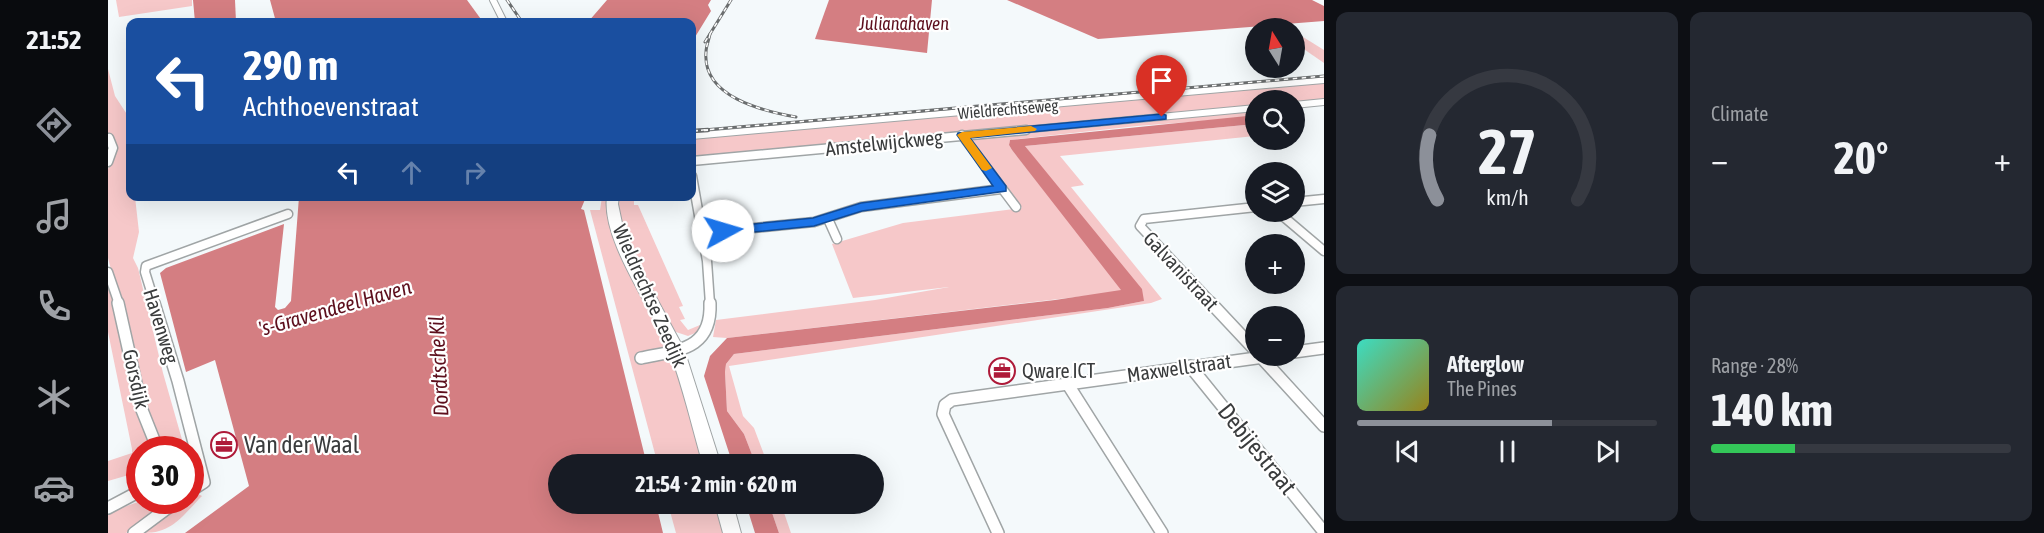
<!DOCTYPE html>
<html lang="en">
<head>
<meta charset="utf-8">
<style>
  body { margin:0; font-family:"Asap Condensed",sans-serif; background:#242831; color:#f1f3f6; height:100vh; display:flex; flex-direction:column; font-size:22px; white-space:nowrap }
  * { box-sizing:border-box; margin:0 }
  p { font-size:20px; color:#9ea1a6 }
  .icon { flex:none; width:33px; height:33px; fill:none; stroke:currentColor; stroke-width:2; stroke-linecap:round; stroke-linejoin:round }
  .map { position:relative; flex:1; overflow:hidden }
  .side { display:flex; flex-direction:column; gap:12px; padding:12px; background:#0d0f14; width:720px }
  .side>* { flex:none }
  .guide { position:absolute; left:18px; top:18px; width:570px; height:183px; border-radius:12px; box-shadow:0 6px 24px #0002; background:#1a4fa0; color:#fff; overflow:hidden }
  .needle { width:39px; rotate:349deg }
  .tools { position:absolute; left:1137px; top:18px; display:grid; gap:12px }
  .tools a { display:grid; place-items:center; width:60px; height:60px; border-radius:50%; background:#171b24; box-shadow:0 6px 24px #0002; font-size:30px }
  .speed { position:absolute; left:18px; top:436px; display:flex; gap:12px; font-size:30px; font-weight:700; text-align:center }
  .speed>* { display:grid; place-content:center; width:78px; height:78px; border-radius:50%; background:#171b24; box-shadow:0 6px 24px #0002; line-height:1 }
  .speed .limit { border:9px solid #d22; background:#fff; color:#111 }
  .pin { position:absolute; display:grid; place-items:center; width:51px; height:51px; color:#fff; margin:-62px -26px; border-radius:50% 50% 50% 0; rotate:-45deg; box-shadow:0 0 6px #0007 }
  .pin .icon { rotate:45deg }
  .me { position:absolute; width:66px; margin:-33px; rotate:84deg; stroke-linejoin:round; filter:drop-shadow(0 0 4px #0008) }
  .turn { display:flex; align-items:center; gap:21px; height:126px; padding:0 18px; font-size:27px }
  .turn .icon { width:78px; height:78px; stroke-width:2.5 }
  .turn b { display:block; font-size:42px; line-height:51px }
  .lanes { display:flex; align-items:center; height:57px; padding:0 18px; background:#0003; justify-content:center; gap:30px; direction:ltr }
  .lanes .off { opacity:.35 }
  .big { font-size:45px; font-weight:700; line-height:1.1 }
  .side .tile { flex:1; display:flex; flex-direction:column; justify-content:center; gap:9px; min-width:0; padding:0 21px; border-radius:12px; background:#242831 }
  .side .dial { align-items:center; gap:0 }
  .dial svg { height:156px; overflow:visible; fill:none; stroke:#363941; stroke-width:7; stroke-linecap:round; text-anchor:middle }
  .dial text { fill:#f1f3f6; stroke:none }
  .song { display:flex; align-items:center; gap:18px }
  .cover { width:72px; height:72px; border-radius:9px; background:linear-gradient(135deg,hsl(170 70% 55%),hsl(50 70% 35%)) }
  .played { height:6px; border-radius:3px; background:linear-gradient(90deg,#8c9099 65%,#363941 65%) }
  .keys { display:flex; justify-content:space-around; direction:ltr }
  .heat { display:flex; justify-content:space-between; align-items:center; font-size:33px; direction:ltr }
  .charge { height:9px; border-radius:4px; background:linear-gradient(90deg,#34c759 28%,#363941 0) }
  .side .tiles { flex:1; display:grid; gap:12px; grid-template-columns:repeat(2,1fr) }
  .trip { position:absolute; left:440px; top:454px; width:336px; height:60px; border-radius:30px; background:#171b24; box-shadow:0 6px 24px #0002; font-weight:700; line-height:60px; text-align:center }
  main { display:flex; flex:1; min-height:0 }
  .dock { display:flex; flex-direction:column; width:108px; justify-content:space-around; align-items:center; background:#090b0e; color:#9ea1a6 }
  .dock .icon { width:42px; height:42px }
  .dock .active { color:#8c9099 }
  .dock b { font-size:27px; color:#f1f3f6 }
  .map>svg:first-child { display:block }
</style>
</head>
<body>
<main>
<nav class="dock">
<b>21:52</b>
<svg class="icon active" aria-label="directions" viewBox="0 0 24 24"><path d="M12 3l9 9-9 9-9-9zM9 14v-3h6M13 9l2 2-2 2"/></svg>
<svg class="icon" aria-label="music" viewBox="0 0 24 24"><path d="M9 18V5l10-2v13"/><circle cx="6" cy="18" r="3"/><circle cx="16" cy="16" r="3"/></svg>
<svg class="icon" aria-label="phone" viewBox="0 0 24 24"><path d="M5 4h4l2 5-3 2q2 4 5 5l2-3 5 2v4C11 20 4 13 5 4z"/></svg>
<svg class="icon" aria-label="climate" viewBox="0 0 24 24"><path d="M12 3v18M4 7l16 10M4 17L20 7"/></svg>
<svg class="icon" aria-label="car" viewBox="0 0 24 24"><path d="M5 17H2v-5l4-1 3-4h7l3 4 3 1v5h-3M9 17h6M6 11h13"/><circle cx="7" cy="17" r="2"/><circle cx="17" cy="17" r="2"/></svg>
</nav>
<div class="map">
<svg width="1216" height="533" viewBox="0 0 1216 533">
  <rect width="100%" height="100%" fill="#f4f9fb"/>
  <g fill="#f6c8c9">
    <polygon points="8,0 84,0 84,6 11,17"/>
    <polygon points="1187,32 1216,50 1216,63 1187,43"/>
    <polygon points="0,69 7,96 22,119 22,196 27,197 31,232 25,258 30,268 55,373 77,450 54,450 33,385 0,258 0,169 9,145 0,133"/>
    <polygon points="1216,82 1216,101 1187,103 1186,100 1148,100 1147,107 584,159 584,139"/>
    <polygon points="1147,111 1147,117 1029,126 902,140 901,145 904,150 1012,286 1014,290 1011,292 619,338 605,337 608,320 767,300 841,287 745,298 724,244 795,223 914,208 864,144 861,136"/>
    <polygon points="1147,124 1147,136 952,156 976,185 963,187 1054,299 1043,303 621,366 635,416 646,428 660,465 648,465 636,434 619,411 617,372 618,364 626,354 1000,308 1036,301 917,146"/>
    <polygon points="494,197 500,197 517,264 561,350 578,390 595,465 550,465 482,210 492,210"/>
    <polygon points="510,197 526,197 526,205 530,205 575,306 571,307 577,319 572,320 580,330 592,325 594,328 592,331 580,336 565,331 528,262 510,212"/>
    <polygon points="0,283 42,450 32,450 31,472 0,481 0,461 24,453 24,449 0,332"/>
    <path d="M 90,494 L 94,496 C 75,515 65,533 36,533 Z"/>
    <polygon points="33,501 60,501 18,533 0,533 0,515 4,511"/>
    <polygon points="560,504 606,504 615,533 568,533"/>
    <polygon points="661,504 673,504 683,533 671,533"/>
  </g>
  <g fill="#d47e82">
    <polygon points="85,0 127,0 128,22 87,22"/>
    <polygon points="162,0 359,0 375,22 168,22"/>
    <polygon points="499,0 603,0 600,5 603,11 584,42 584,22 480,22"/>
    <polygon points="721,0 824,0 819,53 707,39"/>
    <polygon points="899,0 1204,0 1216,6 1216,21 990,39"/>
    <polygon points="1139,116 1147,117 1147,124 917,146 1034,289 1036,301 1000,308 626,354 618,364 617,372 619,411 636,434 648,465 625,465 596,376 602,356 619,338 947,300 1013,290 904,150 901,145 902,140"/>
    <polygon points="191,197 478,197 473,209 476,210 539,465 450,465 450,504 548,504 555,533 77,533 141,486 107,360 78,372 52,273 58,268 176,224 167,307 170,310 177,308 183,301"/>
    <polygon points="638,504 661,504 671,533 647,533"/>
  </g>
  <g fill="none" stroke-linecap="round" stroke-linejoin="round">
    <defs>
      <g id="street-far2">
        <polyline points="385,0 396,22"/>
        <polyline points="1186,105 1216,102"/>
        <polyline points="902,131 1148,108"/>
      </g>
      <g id="street-far1">
        <polyline points="854,135 908,207"/>
        <polyline points="584,161 918,130"/>
        <polyline points="0,162 5,148 1,138"/>
        <polyline points="584,176 599,261 602,304"/>
        <polyline points="1186,202 1216,199"/>
        <polyline points="1170,212 1216,251"/>
        <polyline points="720,219 729,239"/>
        <polyline points="594,233 706,222 753,207 893,189"/>
        <polyline points="0,272 11,304"/>
        <polyline points="47,304 37,272 38,266 180,214"/>
        <polyline points="1105,304 1032,226 1036,219 1148,207"/>
      </g>
      <g id="street">
        <polyline points="10,303 34,410 50,450"/>
        <polyline points="46,303 70,381 96,482 82,491"/>
        <polyline points="1103,303 1148,351"/>
        <polyline points="1186,352 1216,348"/>
        <polyline points="1152,356 1216,426"/>
        <path d="M 533,358 C 570,350 604,350 602,303"/>
        <polyline points="1082,366 1216,532"/>
        <polyline points="959,383 1054,533"/>
        <polyline points="0,508 32,491"/>
        <polyline points="26,533 69,501"/>
        <polyline points="890,533 835,414 837,405 844,400 1163,356"/>
      </g>
      <g id="secondary">
        <polygon points="1216,77 1216,83 584,139 584,133"/>
        <path d="M 499,196 L 511,196 L 510,204 L 514,223 L 528,260 L 576,349 L 613,465 L 595,465 C 584,427 575,387 561,350 C 544,308 493,241 499,196 Z"/>
        <polygon points="607,504 625,504 633,533 615,533"/>
      </g>
    </defs>
    <use href="#street-far2" stroke="#a0a5a6" stroke-width="8"/>
    <use href="#street-far1" stroke="#a0a5a6" stroke-width="11"/>
    <use href="#street" stroke="#a0a5a6" stroke-width="14"/>
    <use href="#secondary" stroke="#a0a5a6" stroke-width="2"/>
    <use href="#street-far2" stroke="#fff" stroke-width="6"/>
    <use href="#street-far1" stroke="#fff" stroke-width="8"/>
    <use href="#street" stroke="#fff" stroke-width="11"/>
    <use href="#secondary" fill="#fff" fill-rule="evenodd"/>
    <defs>
      <g id="rail-far1">
        <polyline points="399,0 414,22"/>
        <path d="M 602,34 C 601,40 598,46 598,52 C 594,97 655,111 688,117"/>
        <polyline points="597,42 623,0"/>
        <polyline points="584,131 1216,76"/>
      </g>
      <polyline id="rail" points="584,131 600,130"/>
    </defs>
    <use href="#rail-far1" stroke="#6b6e6f" stroke-width="3"/>
    <use href="#rail" stroke="#6b6e6f" stroke-width="4.5"/>
    <use href="#rail-far1" stroke="#fff" stroke-width="1.5" stroke-dasharray="4.5" stroke-linecap="butt"/>
    <use href="#rail" stroke="#fff" stroke-width="2" stroke-dasharray="6" stroke-linecap="butt"/>
  </g>
  <polygon fill="#1a73e8" stroke="#114b97" stroke-width="1.5" points="1054,114 1058,115 1058,119 862,138 898,186 898,191 754,211 706,226 615,235 609,231 615,227 705,218 753,203 885,186 849,135 850,133"/>
  <polygon fill="#f59e0b" points="923,126 929,129 927,131 862,138 884,168 878,171 874,170 849,135 854,132"/>
  <defs>
    <symbol id="office-ring" viewBox="-11 -11 22 22"><circle r="9.5" fill="#fff" stroke="#ae1a39" stroke-width="1.5"/><path d="M-6-3h4V-5.5h4V-3h4V5H-6ZM-1-4.5V-3h2v-1.5ZM-6 0V1H6V0Z" fill="#ae1a39"/></symbol>
  </defs>
  <g fill-rule="evenodd">
    <use href="#office-ring" x="879" y="356" width="30" height="30"/>
    <use href="#office-ring" x="101" y="430" width="30" height="30"/>
  </g>
  <g text-anchor="middle" stroke-width="4.5" stroke-linejoin="round" paint-order="stroke">
    <g font-size="16" fill="#3a3c3d" stroke="#fff">
      <text transform="translate(900 109) rotate(-5)" y="6">Wieldrechtseweg</text>
    </g>
    <g font-size="18" font-style="italic" fill="#5d0f1d" stroke="#fff">
      <text x="796" y="30">Julianahaven</text>
    </g>
    <g font-size="20" fill="#3a3c3d" stroke="#fff">
      <text transform="translate(776 143) rotate(-6)" y="7">Amstelwijckweg</text>
      <text transform="translate(1073 271) rotate(47)" y="7">Galvanistraat</text>
      <text transform="translate(542 296) rotate(66)" y="7">Wieldrechtse Zeedijk</text>
      <text transform="translate(53 326) rotate(73)" y="7">Havenweg</text>
      <text transform="translate(1071 368) rotate(-8)" y="7">Maxwellstraat</text>
      <text transform="translate(28 379) rotate(77)" y="7">Gorsdijk</text>
    </g>
    <g font-size="20" fill="#3a3c3d" stroke="#fff" text-anchor="start">
      <text x="914" y="378">Qware ICT</text>
    </g>
    <g font-size="21" font-style="italic" fill="#5d0f1d" stroke="#fff">
      <text transform="translate(227 308) rotate(-16)" y="7">'s-Gravendeel Haven</text>
      <text transform="translate(331 366) rotate(-93)" y="7">Dordtsche Kil</text>
    </g>
    <g font-size="24" fill="#3a3c3d" stroke="#fff" text-anchor="start">
      <text x="136" y="453">Van der Waal</text>
    </g>
    <g font-size="24" fill="#3a3c3d" stroke="#fff">
      <text transform="translate(1149 449) rotate(51)" y="8">Debijestraat</text>
    </g>
  </g>
</svg>
<div class="tools">
<a><svg class="needle" viewBox="-14 -14 28 28"><path d="M0-13l5 13h-10z" fill="#e53935"/><path d="M0 13l5-13h-10z" fill="#9ea1a6"/></svg></a>
<a><svg class="icon" aria-label="search" viewBox="0 0 24 24"><circle cx="10" cy="10" r="6"/><path d="M15 15l6 6"/></svg></a>
<a><svg class="icon" aria-label="layers" viewBox="0 0 24 24"><path d="M12 4l9 5-9 5-9-5zM3 14l9 5 9-5"/></svg></a>
<a>+</a>
<a>−</a>
</div>
<div class="speed"><div class="limit">30</div></div>
<div class="pin" style="left:1054px;top:117px;background:#d93025"><svg class="icon" aria-label="arrive" viewBox="0 0 24 24"><path d="M6 21V4h12l-3 4 3 4H6"/></svg></div>
<svg class="me" style="left:615px;top:231px" viewBox="-20 -20 40 40"><circle r="19" fill="#fff"/><path d="M0-13L10 11 0 6-10 11z" fill="#1a73e8"/></svg>
<div class="trip">21:54 · 2 min · 620 m</div>
<div class="guide">
<div class="turn"><svg class="icon" aria-label="left" viewBox="0 0 24 24"><path d="M17 20v-9H6M10 6l-5 5 5 5"/></svg><div><b>290 m</b>Achthoevenstraat</div></div>
<div class="lanes"><svg class="icon" aria-label="left" viewBox="0 0 24 24"><path d="M17 20v-9H6M10 6l-5 5 5 5"/></svg><svg class="icon off" aria-label="ahead" viewBox="0 0 24 24"><path d="M12 20V5M6 11l6-6 6 6"/></svg><svg class="icon off" aria-label="right" viewBox="0 0 24 24"><path d="M7 20v-9h11M14 6l5 5-5 5"/></svg></div>
</div>
</div>
<section class="side">
<div class="tiles">
<div class="tile dial"><svg viewBox="0 0 100 80">
<path d="M14 69A42 42 0 1 1 86 69"/>
<path d="M14 69A42 42 0 0 1 10 36" stroke="#8c9099"/>
<text x="50" y="56" font-size="32" font-weight="700">27</text>
<text x="50" y="72" font-size="11">km/h</text>
</svg></div>
<div class="tile"><p>Climate</p>
<div class="heat"><a>−</a><b class="big">20°</b><a>+</a></div>
</div>
<div class="tile">
<div class="song"><i class="cover"></i><div><b>Afterglow</b><p>The Pines</p></div></div>
<div class="played"></div>
<div class="keys"><svg class="icon" aria-label="previous" viewBox="0 0 24 24"><path d="M18 5L8 12l10 7zM5 5v14"/></svg><svg class="icon" aria-label="pause" viewBox="0 0 24 24"><path d="M8 5v14M16 5v14"/></svg><svg class="icon" aria-label="next" viewBox="0 0 24 24"><path d="M6 5l10 7-10 7zM19 5v14"/></svg></div>
</div>
<div class="tile"><p>Range · 28%</p><b class="big">140 km</b><div class="charge"></div></div>
</div>
</section>
</main>
</body>
</html>
